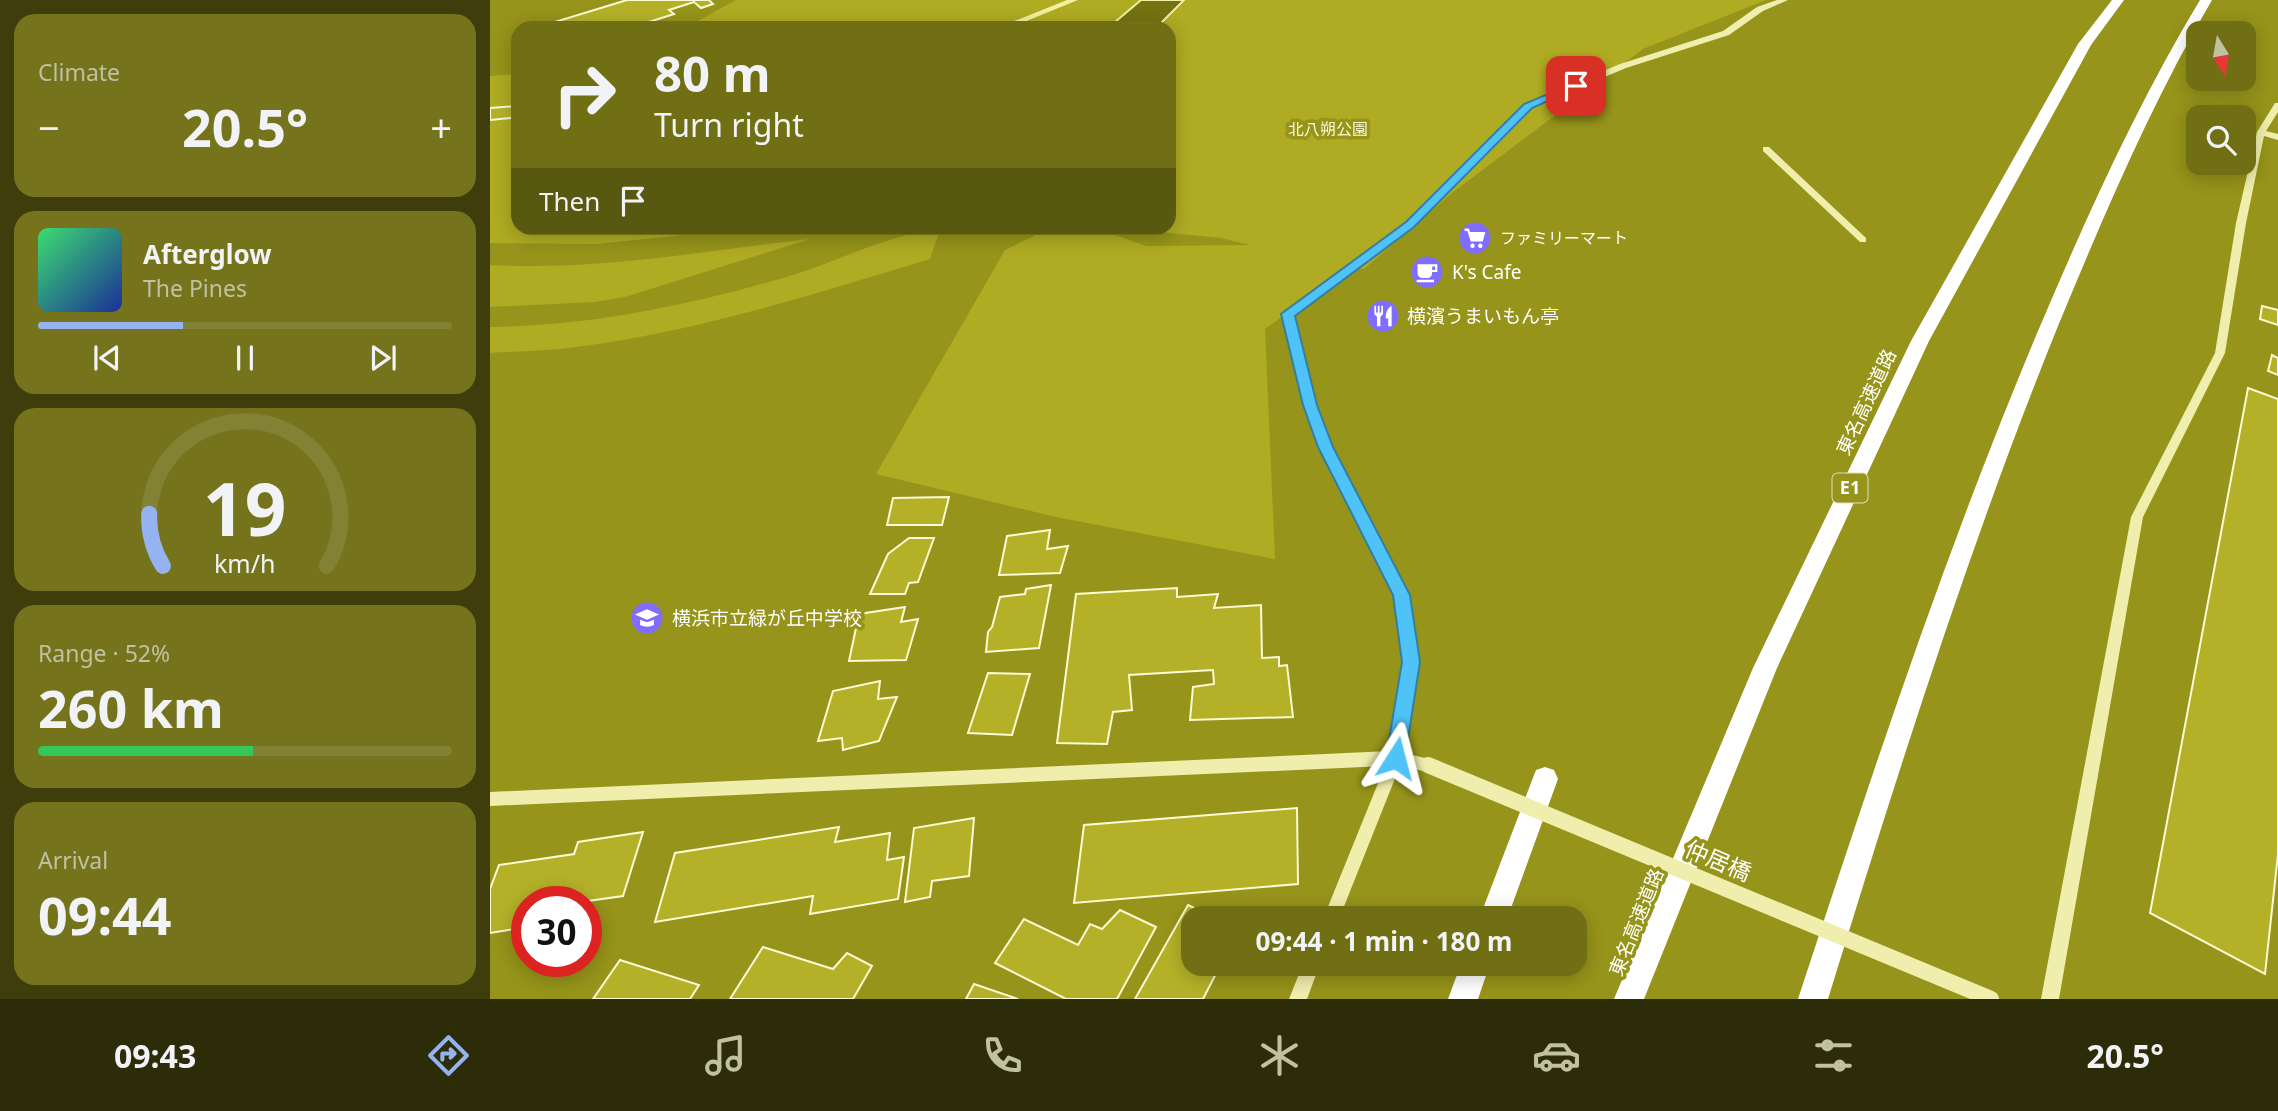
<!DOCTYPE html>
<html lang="en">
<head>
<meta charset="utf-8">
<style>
  body { margin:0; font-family:"Noto Sans","Noto Sans JP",sans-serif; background:#75741d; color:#f1f3f6; height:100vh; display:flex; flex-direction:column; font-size:26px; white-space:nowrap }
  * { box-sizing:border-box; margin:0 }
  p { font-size:23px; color:#c0c1a0 }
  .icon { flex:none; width:38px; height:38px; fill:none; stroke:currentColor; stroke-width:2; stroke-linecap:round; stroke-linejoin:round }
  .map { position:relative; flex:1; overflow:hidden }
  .details { display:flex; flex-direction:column; gap:14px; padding:14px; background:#3e3d0b; width:490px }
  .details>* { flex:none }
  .banner { position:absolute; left:21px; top:21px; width:665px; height:214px; border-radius:21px; box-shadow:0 4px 18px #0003; background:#706f14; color:#f1f3f6; overflow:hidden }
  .needle { width:46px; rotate:169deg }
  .fabs { position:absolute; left:1696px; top:21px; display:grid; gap:14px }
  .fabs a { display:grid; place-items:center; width:70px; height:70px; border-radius:14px; background:#706f14; box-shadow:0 4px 18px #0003; font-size:35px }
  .speed { position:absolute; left:21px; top:886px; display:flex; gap:14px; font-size:35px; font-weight:700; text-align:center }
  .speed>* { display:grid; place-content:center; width:91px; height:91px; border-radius:50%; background:#706f14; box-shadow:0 4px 18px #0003; line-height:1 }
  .speed .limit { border:10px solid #d22; background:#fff; color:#111 }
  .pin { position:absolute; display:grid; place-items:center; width:60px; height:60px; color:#fff; margin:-30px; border-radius:14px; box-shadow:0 4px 10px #0006 }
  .me { position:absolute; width:77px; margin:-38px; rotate:9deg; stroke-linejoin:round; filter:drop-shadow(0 0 5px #0008) }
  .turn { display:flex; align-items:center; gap:24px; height:147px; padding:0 28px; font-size:32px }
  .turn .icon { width:91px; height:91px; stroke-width:2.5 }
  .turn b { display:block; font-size:49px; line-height:60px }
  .then { display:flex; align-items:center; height:66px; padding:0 28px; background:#0003; gap:14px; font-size:26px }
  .big { font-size:52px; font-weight:700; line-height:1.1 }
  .details .widget { flex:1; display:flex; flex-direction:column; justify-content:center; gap:10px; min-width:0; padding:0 24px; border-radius:21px; background:#75741d }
  .details .dial { align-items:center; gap:0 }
  .dial svg { height:182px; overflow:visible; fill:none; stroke:#828134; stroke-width:7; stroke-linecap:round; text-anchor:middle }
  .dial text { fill:#f1f3f6; stroke:none }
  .song { display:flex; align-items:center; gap:21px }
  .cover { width:84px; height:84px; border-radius:10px; background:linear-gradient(135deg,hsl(140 70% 55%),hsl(230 70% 35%)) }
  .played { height:7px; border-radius:4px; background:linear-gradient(90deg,#95b2f1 35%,#828134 35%) }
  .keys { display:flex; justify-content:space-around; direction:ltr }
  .heat { display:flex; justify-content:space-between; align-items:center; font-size:38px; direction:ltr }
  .charge { height:10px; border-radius:5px; background:linear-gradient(90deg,#34c759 52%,#828134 0) }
  .trip { position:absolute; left:691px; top:906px; width:406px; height:70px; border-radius:21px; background:#706f14; box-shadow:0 4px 18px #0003; font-weight:700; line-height:70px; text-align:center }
  .tab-bar { display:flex; height:112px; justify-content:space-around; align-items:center; background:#2d2c08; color:#c0c1a0 }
  .tab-bar .icon { width:49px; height:49px }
  .tab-bar .current { color:#95b2f1 }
  .tab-bar b { font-size:32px; color:#f1f3f6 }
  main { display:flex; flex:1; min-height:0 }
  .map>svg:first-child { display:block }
</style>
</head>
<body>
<main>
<section class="details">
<div class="widget"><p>Climate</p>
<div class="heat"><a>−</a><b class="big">20.5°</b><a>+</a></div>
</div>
<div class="widget">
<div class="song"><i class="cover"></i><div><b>Afterglow</b><p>The Pines</p></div></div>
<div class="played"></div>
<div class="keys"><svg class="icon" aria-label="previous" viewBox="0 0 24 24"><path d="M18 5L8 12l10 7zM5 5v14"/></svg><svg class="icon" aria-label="pause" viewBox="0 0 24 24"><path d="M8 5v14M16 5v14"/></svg><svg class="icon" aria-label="next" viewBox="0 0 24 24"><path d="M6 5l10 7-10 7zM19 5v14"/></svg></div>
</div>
<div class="widget dial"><svg viewBox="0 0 100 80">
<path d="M14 69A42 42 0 1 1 86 69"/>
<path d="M14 69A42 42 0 0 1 8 46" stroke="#95b2f1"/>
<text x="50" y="56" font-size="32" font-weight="700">19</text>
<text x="50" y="72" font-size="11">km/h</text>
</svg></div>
<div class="widget"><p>Range · 52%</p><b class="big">260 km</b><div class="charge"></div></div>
<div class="widget"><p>Arrival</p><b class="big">09:44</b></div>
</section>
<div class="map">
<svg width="1788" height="999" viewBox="0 0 1788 999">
  <rect width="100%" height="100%" fill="#96941a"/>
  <g fill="#afab23">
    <polygon points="246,0 1276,0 1153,49 962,193 874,269 861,267 775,329 785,559 566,517 386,474 515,250 560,228 604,228 657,246 760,245 731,238 669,232 661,228 679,228 679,28 195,28"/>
    <polygon points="28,74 28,228 264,228 106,244 0,243 0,76"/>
    <path d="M 450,230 L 440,259 C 324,294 207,332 86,347 C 58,351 28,351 0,353 L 0,327 C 102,326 205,304 303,275 C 352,260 400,233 450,230 Z"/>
    <path d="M 320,239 L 135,297 L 105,302 L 0,307 L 0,265 C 107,271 213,251 320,239 Z"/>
  </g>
  <polygon fill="#737311" stroke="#f2efa0" stroke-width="2" points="651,0 694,0 672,22 671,28 618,28"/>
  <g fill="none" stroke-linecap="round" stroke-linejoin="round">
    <polygon fill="#f2efa0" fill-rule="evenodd" points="577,0 588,0 519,28 507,28"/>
  </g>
  <g fill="#b4b129" stroke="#fbfad4" stroke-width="2">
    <polygon points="137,0 219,0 223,4 211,8 204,2 179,10 184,14 143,27 138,22 120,28 58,28 55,25"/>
    <polygon points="28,106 21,118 0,120 0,108"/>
    <polygon points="1772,306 1788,310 1788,325 1770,319"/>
    <polygon points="1782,355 1788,358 1788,375 1778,371"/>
    <polygon points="1758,388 1788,399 1788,854 1775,974 1660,913"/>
    <polygon points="459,497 452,525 397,525 403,498"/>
    <polygon points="560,530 557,549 578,546 570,573 509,575 517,536"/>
    <polygon points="419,538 444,538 428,582 419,583 415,594 380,594 398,554"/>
    <polygon points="561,585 549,648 496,652 498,632 502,627 510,597 535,594 536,589"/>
    <polygon points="687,588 687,597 728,594 724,608 771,605 772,658 789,657 789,666 797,665 803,717 700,720 703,687 724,684 723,670 639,675 642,710 623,712 617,744 567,743 586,594"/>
    <polygon points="415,607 411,622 428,619 416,660 359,661 369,614"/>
    <polygon points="498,673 540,674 522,735 478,733"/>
    <polygon points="390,681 388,699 407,697 389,741 353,750 352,738 328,741 343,691"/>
    <polygon points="807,808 808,884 584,903 594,825"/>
    <polygon points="484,818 479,876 442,881 440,897 415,902 424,828"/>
    <polygon points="349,827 345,842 400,833 397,860 414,857 408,899 320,914 323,896 165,922 185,853"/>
    <polygon points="153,832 133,896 98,901 96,907 96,901 37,901 37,927 0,933 0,889 9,865 84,854 88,842"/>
    <polygon points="698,905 726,919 704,919 704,964 731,964 713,999 645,999"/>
    <polygon points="630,910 666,927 627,999 576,999 505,963 534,919 588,945 600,924 612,929"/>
    <polygon points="273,947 343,969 357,953 382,966 363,999 240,999"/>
    <polygon points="130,960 209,985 200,999 103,999"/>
    <polygon points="484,984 528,999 476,999"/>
  </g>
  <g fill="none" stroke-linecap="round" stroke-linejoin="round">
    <g fill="#f0eead" fill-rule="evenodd">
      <polygon points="1287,0 1298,0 1273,11 1239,35 1136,68 1041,108 923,227 803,315 826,405 842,447 918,595 928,662 914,753 943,760 945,765 943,770 938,772 910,766 849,919 833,919 895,766 0,806 0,792 900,751 914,662 904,595 830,447 814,405 793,314 917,223 1035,104 1130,64 1233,31 1267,7"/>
      <polygon points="1785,103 1788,103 1788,112 1776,131 1788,134 1788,140 1774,136 1756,223 1735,353 1653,517 1569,999 1551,999 1641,517 1725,353 1746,223 1767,132"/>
      <polygon points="1273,147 1279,147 1376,238 1376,242 1370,242 1273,151"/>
      <polygon points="813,964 830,964 817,999 799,999"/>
    </g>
    <g fill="#fff" fill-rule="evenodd">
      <polygon points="1622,0 1634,0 1601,45 1439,341 1287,668 1154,999 1124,999 1263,668 1421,341 1588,44"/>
      <path d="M 1710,0 L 1722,0 C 1661,104 1614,215 1568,326 C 1479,546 1408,772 1338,999 L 1308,999 C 1382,774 1456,549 1548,331 C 1596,218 1646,106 1710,0 Z"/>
      <polygon points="1055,767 1064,770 1068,779 1017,919 989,919 1046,770"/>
      <polygon points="971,964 1000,964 988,999 958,999"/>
    </g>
    <polyline stroke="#f0eead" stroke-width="16" points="938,765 1501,999"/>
  </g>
  <polygon fill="#4fc3f7" stroke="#337fa1" stroke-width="2" points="1082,84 1091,86 1042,108 924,227 805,316 827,405 843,447 920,595 930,662 915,758 912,764 906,767 899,764 896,758 912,662 903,595 828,447 813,405 791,314 916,222 1034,104"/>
  <defs>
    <symbol id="supermarket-disc" viewBox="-11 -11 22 22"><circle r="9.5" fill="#806cff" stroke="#96941a"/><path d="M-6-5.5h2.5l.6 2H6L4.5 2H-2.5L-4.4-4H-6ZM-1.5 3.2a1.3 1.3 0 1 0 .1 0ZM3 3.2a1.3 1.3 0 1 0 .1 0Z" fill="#fff"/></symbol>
    <symbol id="cafe-disc" viewBox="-11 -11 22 22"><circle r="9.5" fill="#806cff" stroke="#96941a"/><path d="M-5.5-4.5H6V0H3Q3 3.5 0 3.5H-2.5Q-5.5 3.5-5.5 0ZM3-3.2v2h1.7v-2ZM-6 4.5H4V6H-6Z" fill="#fff"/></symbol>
    <symbol id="restaurant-disc" viewBox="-11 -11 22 22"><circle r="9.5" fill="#806cff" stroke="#96941a"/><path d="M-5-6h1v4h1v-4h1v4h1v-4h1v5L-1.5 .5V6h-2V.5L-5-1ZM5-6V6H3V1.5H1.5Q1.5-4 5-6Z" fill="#fff"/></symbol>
    <symbol id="school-disc" viewBox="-11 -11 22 22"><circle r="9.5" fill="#806cff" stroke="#96941a"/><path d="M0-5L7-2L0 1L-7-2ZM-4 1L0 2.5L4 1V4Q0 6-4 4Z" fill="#fff"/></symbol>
  </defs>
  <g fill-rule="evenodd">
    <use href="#supermarket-disc" x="966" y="219" width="38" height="38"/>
    <use href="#cafe-disc" x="918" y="253" width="38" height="38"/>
    <use href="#restaurant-disc" x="874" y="297" width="38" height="38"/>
    <use href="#school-disc" x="138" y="599" width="38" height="38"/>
  </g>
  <g text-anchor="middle" stroke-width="7" stroke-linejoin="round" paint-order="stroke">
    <g font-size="16" fill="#fbfad4" stroke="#96941a">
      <text x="838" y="135">北八朔公園</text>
    </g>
    <g font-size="16" fill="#fff" stroke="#96941a" text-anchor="start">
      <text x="1010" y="244">ファミリーマート</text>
    </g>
    <rect fill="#96941a" stroke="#e0dfba" stroke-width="2" x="1342.5" y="473.5" width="35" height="29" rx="5"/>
    <g font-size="18" font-weight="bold" fill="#fff">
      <text x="1360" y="494">E1</text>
    </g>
    <g font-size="19" fill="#fff" stroke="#96941a" text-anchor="start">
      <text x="962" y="279">K's Cafe</text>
      <text x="917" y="323">横濱うまいもん亭</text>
      <text x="182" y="625">横浜市立緑が丘中学校</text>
    </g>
    <g font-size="19" fill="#fff" stroke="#96941a">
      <text transform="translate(1376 402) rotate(-65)" y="7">東名高速道路</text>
      <text transform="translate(1146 922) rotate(-68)" y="7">東名高速道路</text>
    </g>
    <g font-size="23" fill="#fff" stroke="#96941a">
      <text transform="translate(1228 861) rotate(23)" y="8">仲居橋</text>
    </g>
  </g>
</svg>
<div class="fabs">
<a><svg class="needle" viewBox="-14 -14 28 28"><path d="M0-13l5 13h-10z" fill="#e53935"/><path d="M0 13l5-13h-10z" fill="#c0c1a0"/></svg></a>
<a><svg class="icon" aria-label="search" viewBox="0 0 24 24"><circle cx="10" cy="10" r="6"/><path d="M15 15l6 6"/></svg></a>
</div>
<div class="speed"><div class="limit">30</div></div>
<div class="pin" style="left:1086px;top:86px;background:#d93025"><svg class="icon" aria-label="arrive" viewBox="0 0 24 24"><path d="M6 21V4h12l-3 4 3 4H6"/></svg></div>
<svg class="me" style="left:906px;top:758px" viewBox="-20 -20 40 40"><path d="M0-17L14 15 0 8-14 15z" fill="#4fc3f7" stroke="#fff" stroke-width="4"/></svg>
<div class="trip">09:44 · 1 min · 180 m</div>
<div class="banner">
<div class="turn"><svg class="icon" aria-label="right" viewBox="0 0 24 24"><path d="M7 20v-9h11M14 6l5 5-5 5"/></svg><div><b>80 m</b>Turn right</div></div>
<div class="then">Then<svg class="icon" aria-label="arrive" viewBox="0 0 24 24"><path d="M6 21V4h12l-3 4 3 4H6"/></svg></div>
</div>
</div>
</main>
<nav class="tab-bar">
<b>09:43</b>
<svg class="icon current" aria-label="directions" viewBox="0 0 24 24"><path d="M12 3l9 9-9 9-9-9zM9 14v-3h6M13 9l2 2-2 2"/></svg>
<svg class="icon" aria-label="music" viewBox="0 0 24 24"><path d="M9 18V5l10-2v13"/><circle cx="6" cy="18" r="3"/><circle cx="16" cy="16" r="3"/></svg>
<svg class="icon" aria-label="phone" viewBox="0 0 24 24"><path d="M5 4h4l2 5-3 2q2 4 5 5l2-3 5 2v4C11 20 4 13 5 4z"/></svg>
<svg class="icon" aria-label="climate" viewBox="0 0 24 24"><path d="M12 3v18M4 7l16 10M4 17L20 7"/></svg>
<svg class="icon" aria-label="car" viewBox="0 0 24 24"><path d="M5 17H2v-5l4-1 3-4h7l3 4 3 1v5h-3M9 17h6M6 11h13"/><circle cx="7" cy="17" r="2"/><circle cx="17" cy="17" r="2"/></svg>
<svg class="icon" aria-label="filters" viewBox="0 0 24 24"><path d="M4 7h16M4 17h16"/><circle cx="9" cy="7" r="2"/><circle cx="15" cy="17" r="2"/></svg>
<b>20.5°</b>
</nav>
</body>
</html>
